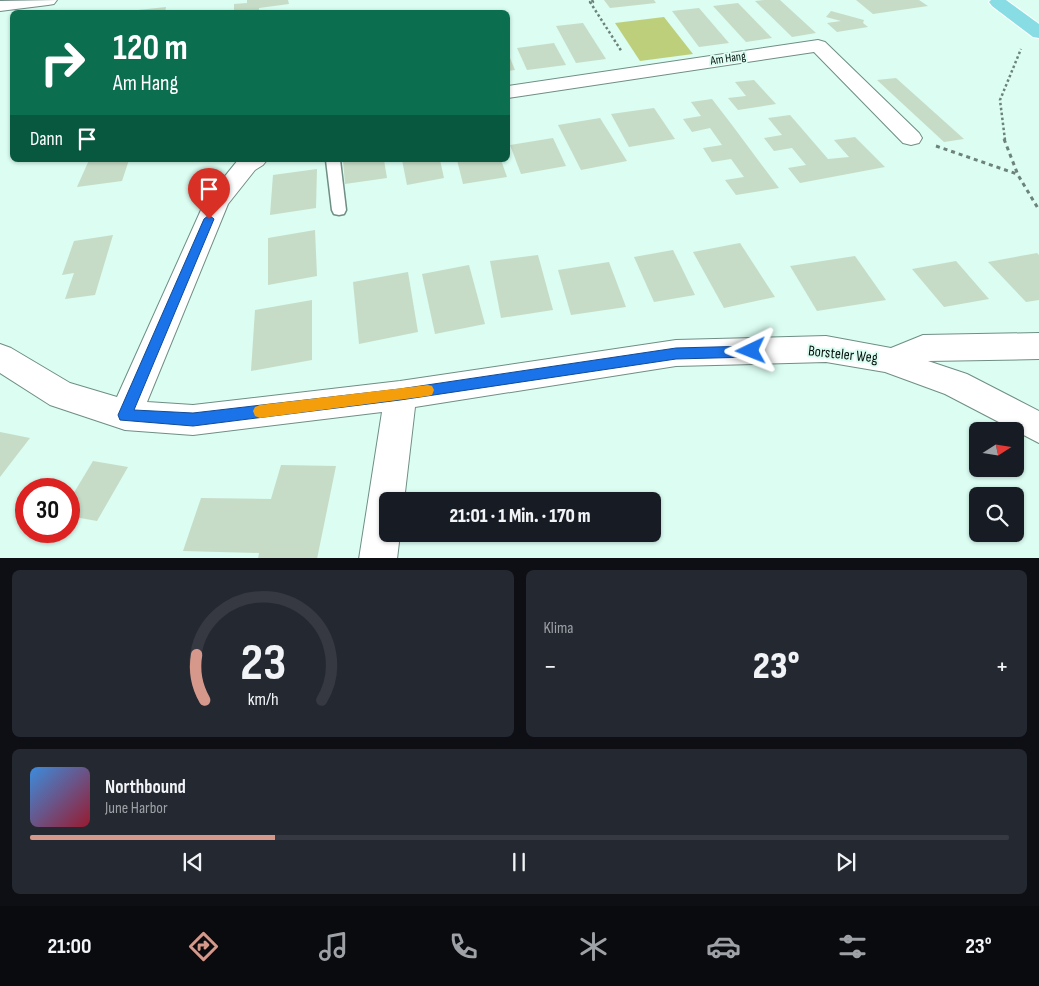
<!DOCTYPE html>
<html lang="de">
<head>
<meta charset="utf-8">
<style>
  body { margin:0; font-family:"Sofia Sans Condensed",sans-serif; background:#242831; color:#f1f3f6; height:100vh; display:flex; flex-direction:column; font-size:19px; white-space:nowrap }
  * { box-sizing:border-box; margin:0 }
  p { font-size:16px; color:#9ea1a6 }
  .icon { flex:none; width:28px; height:28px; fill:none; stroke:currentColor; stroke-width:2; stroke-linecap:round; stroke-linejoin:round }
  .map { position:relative; height:558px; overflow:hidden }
  .side { display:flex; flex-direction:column; gap:12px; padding:12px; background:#0d0f14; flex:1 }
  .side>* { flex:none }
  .hud { position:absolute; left:10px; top:10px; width:500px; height:152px; border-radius:8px; box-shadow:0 1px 4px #0004; background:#0b6e4f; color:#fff; overflow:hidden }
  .needle { width:32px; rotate:78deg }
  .tools { position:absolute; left:969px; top:422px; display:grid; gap:10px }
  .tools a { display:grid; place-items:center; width:55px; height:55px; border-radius:8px; background:#171b24; box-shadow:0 1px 4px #0004; font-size:25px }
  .speed { position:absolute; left:15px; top:478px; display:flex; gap:10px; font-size:25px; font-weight:700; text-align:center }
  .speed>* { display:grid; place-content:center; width:65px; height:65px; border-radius:50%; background:#171b24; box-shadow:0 1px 4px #0004; line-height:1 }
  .speed .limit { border:8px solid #d22; background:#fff; color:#111 }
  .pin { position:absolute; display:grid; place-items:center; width:42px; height:42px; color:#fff; margin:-51px -21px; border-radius:50% 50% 50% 0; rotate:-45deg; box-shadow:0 0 5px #0007 }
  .pin .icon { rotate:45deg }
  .me { position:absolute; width:55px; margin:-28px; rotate:268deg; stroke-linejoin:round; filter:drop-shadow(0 0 4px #0008) }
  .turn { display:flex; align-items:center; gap:18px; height:105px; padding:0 20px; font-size:22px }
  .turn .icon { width:65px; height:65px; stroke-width:2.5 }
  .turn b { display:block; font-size:35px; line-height:42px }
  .then { display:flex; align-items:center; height:48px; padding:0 20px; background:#0003; gap:10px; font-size:19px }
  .big { font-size:38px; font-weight:800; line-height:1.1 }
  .side .tile { flex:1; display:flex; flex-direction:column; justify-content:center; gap:8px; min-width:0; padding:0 18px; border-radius:8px; background:#242831 }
  .side .dial { align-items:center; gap:0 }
  .dial svg { height:130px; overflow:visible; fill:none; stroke:#363941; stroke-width:7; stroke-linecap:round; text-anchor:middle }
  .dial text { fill:#f1f3f6; stroke:none }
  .song { display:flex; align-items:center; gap:15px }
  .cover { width:60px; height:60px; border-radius:8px; background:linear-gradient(135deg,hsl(210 70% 55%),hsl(350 70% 35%)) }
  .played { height:5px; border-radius:2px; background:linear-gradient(90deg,#d6988a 25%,#363941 25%) }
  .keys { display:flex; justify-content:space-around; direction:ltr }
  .heat { display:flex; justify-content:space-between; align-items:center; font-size:28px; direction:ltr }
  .side .tiles { flex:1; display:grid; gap:12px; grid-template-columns:1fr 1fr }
  .tile:last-child { grid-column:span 2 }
  .trip { position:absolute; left:379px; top:492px; width:282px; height:50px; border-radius:8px; background:#171b24; box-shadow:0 1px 4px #0004; font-weight:800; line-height:50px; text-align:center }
  .tab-bar { display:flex; height:80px; justify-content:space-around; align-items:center; background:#090b0e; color:#9ea1a6 }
  .tab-bar .icon { width:35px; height:35px }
  .tab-bar .on { color:#d6988a }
  .tab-bar b { font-size:22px; color:#f1f3f6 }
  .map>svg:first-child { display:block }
</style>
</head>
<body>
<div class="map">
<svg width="1039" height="559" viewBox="0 0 1039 559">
  <rect width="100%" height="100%" fill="#dbfdf2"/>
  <polygon fill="#becf7b" points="664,17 693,54 640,61 615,23"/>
  <g fill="#c6dcc7">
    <polygon points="247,0 288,0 289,4 259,8 259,12 234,12 234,4 247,3"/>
    <polygon points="604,0 654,0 656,3 610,8"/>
    <polygon points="764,0 780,0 816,33 792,37 755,1"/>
    <polygon points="856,0 919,0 928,6 873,14"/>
    <polygon points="738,3 772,38 746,42 713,6"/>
    <polygon points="166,7 165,12 137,12 138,10"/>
    <polygon points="699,8 729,43 699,47 672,11"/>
    <polygon points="831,11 864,20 863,23 868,27 837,32 827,23 841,21 826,17"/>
    <polygon points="583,23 606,59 576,63 556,26"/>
    <polygon points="554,43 566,65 527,70 517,48"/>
    <polygon points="508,53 515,70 508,71"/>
    <polygon points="896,78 964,139 944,142 877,80"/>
    <polygon points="754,80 776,104 738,110 728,98 746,96 735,82"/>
    <polygon points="712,99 732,125 779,188 736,195 725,180 744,177 731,159 712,162 703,148 722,145 710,128 692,132 683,119 701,116 691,102"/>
    <polygon points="654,108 675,139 629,147 611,114"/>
    <polygon points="790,115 828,159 849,157 834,140 855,137 885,167 800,183 788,168 806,165 792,148 774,151 764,138 782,135 768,118"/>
    <polygon points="600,118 627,161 581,170 558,125"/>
    <polygon points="553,138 566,166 521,174 510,145"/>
    <polygon points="89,160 129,160 122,181 77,187"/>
    <polygon points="343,160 384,160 387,178 345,184"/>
    <polygon points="402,160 440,160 444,178 407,185"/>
    <polygon points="457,160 501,160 507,177 463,184"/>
    <polygon points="317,169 316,208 270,215 273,175"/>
    <polygon points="315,230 317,276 268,285 268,238"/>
    <polygon points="113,235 95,295 65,299 74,273 62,275 74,241"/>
    <polygon points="740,243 775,297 724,308 693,252"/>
    <polygon points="673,250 695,295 654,302 634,257"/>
    <polygon points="1037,253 1039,255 1039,300 1026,302 988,262"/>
    <polygon points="538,255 553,310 501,318 490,261"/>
    <polygon points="855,256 886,300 817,311 790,266"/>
    <polygon points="956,261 989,299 944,307 912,269"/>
    <polygon points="609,262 626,307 571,315 558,270"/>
    <polygon points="469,265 485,324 435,334 422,274"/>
    <polygon points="408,272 418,332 359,344 353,282"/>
    <polygon points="312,300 312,360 251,371 255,310"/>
    <polygon points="0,432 30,438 0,477"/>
    <polygon points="93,461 128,467 97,521 69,516 69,501"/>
    <polygon points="281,465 336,466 317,559 258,559 259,553 183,551 201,498 271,499"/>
  </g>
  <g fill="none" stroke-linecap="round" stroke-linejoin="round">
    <defs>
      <polygon id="lane" points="326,160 340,160 346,210 344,214 339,215 334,214 332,210"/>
      <g id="street">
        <polygon points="818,40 825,42 919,133 922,138 919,143 911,145 903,143 814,52 508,98 508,86"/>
        <polygon points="238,160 267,160 263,165 255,170 228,204 147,402 193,405 400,381 676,340 826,336 891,348 923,335 1039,333 1039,359 928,361 967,374 1039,411 1039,443 945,394 885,372 826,362 676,366 415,407 404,501 388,501 388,534 400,534 397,559 359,559 382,412 193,435 125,430 50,405 0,373 0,344 11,348 70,383 117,397 205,201"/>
      </g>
      <polygon id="secondary" points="57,0 54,4 48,5 0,11 0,1"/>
      <polygon id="primary" points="991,0 1006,0 1039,24 1039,38 1033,37 992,6 989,2"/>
    </defs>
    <use href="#lane" stroke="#6f8e85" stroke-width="3"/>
    <use href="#street" stroke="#6f8e85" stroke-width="2"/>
    <use href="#secondary" stroke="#6f8e85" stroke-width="2"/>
    <use href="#primary" stroke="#fff" stroke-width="2"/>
    <g stroke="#6c827b" stroke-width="2.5" stroke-dasharray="2.5 2.5" stroke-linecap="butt">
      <polyline points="592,0 593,2 590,2 622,52"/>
      <polyline points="1005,140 1000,100 1021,49"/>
    </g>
    <g stroke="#6c827b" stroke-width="3" stroke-dasharray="4 4" stroke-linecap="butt">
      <polyline points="1004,139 1018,175 1039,210"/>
      <polyline points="936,146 1017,174"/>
    </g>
    <use href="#lane" fill="#fff" fill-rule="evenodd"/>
    <use href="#street" fill="#fff" fill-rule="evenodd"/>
    <use href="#secondary" fill="#fff" fill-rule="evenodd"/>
    <use href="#primary" fill="#87dde3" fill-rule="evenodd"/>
  </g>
  <polygon fill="#1a73e8" stroke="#114b97" points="209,215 214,219 134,410 193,413 400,389 676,348 751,346 755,347 757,351 755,355 751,357 676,359 400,400 193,426 120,420 118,415 204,219"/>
  <polygon fill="#f59e0b" points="428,385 432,386 434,390 432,395 428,396 260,418 255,416 253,411 255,407 260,405"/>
  <g text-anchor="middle" stroke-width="4" stroke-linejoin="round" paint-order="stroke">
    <g font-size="12" fill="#06110d" stroke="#dbfdf2">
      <text transform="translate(728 58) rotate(-8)" y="4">Am Hang</text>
    </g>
    <g font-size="15" fill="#06110d" stroke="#dbfdf2">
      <text transform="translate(843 354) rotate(6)" y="5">Borsteler Weg</text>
    </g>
  </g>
</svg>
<div class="tools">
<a><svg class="needle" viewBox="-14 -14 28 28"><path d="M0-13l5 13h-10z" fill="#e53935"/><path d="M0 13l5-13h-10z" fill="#9ea1a6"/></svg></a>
<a><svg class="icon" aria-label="search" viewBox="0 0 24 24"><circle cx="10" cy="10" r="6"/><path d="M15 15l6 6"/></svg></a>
</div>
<div class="speed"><div class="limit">30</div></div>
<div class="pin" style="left:209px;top:219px;background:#d93025"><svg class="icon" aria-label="arrive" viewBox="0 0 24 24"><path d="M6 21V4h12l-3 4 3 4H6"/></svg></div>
<svg class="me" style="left:751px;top:351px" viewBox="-20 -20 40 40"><path d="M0-17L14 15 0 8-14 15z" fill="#1a73e8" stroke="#fff" stroke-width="4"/></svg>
<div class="trip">21:01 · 1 Min. · 170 m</div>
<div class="hud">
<div class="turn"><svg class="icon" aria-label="right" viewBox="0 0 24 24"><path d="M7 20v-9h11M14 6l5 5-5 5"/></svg><div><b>120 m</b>Am Hang</div></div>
<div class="then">Dann<svg class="icon" aria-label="arrive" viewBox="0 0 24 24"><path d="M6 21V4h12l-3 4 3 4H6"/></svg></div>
</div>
</div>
<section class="side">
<div class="tiles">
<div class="tile dial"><svg viewBox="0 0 100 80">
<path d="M14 69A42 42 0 1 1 86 69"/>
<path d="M14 69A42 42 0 0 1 9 41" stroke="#d6988a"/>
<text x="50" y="56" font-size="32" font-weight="700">23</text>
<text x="50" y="72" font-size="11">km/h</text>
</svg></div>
<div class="tile"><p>Klima</p>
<div class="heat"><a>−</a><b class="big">23°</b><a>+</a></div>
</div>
<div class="tile">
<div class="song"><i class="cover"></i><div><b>Northbound</b><p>June Harbor</p></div></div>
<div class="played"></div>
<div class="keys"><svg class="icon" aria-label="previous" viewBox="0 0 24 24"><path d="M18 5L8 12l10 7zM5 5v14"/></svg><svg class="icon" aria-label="pause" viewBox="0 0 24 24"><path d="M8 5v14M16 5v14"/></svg><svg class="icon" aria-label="next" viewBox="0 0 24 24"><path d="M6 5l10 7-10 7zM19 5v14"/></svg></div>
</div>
</div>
</section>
<nav class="tab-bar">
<b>21:00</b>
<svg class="icon on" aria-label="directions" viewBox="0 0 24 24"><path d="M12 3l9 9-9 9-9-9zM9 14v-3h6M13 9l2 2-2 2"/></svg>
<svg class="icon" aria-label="music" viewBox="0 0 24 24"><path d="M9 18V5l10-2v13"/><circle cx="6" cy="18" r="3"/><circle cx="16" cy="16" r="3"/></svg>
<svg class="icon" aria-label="phone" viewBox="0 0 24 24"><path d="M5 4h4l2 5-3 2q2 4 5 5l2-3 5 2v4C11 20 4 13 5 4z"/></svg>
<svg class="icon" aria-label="climate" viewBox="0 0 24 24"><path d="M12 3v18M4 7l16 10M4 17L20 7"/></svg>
<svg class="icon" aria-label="car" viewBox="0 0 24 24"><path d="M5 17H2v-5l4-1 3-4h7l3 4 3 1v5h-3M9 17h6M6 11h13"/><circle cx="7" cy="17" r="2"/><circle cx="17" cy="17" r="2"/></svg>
<svg class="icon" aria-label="filters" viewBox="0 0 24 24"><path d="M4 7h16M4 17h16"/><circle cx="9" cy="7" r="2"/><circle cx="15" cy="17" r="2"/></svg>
<b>23°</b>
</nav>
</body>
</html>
